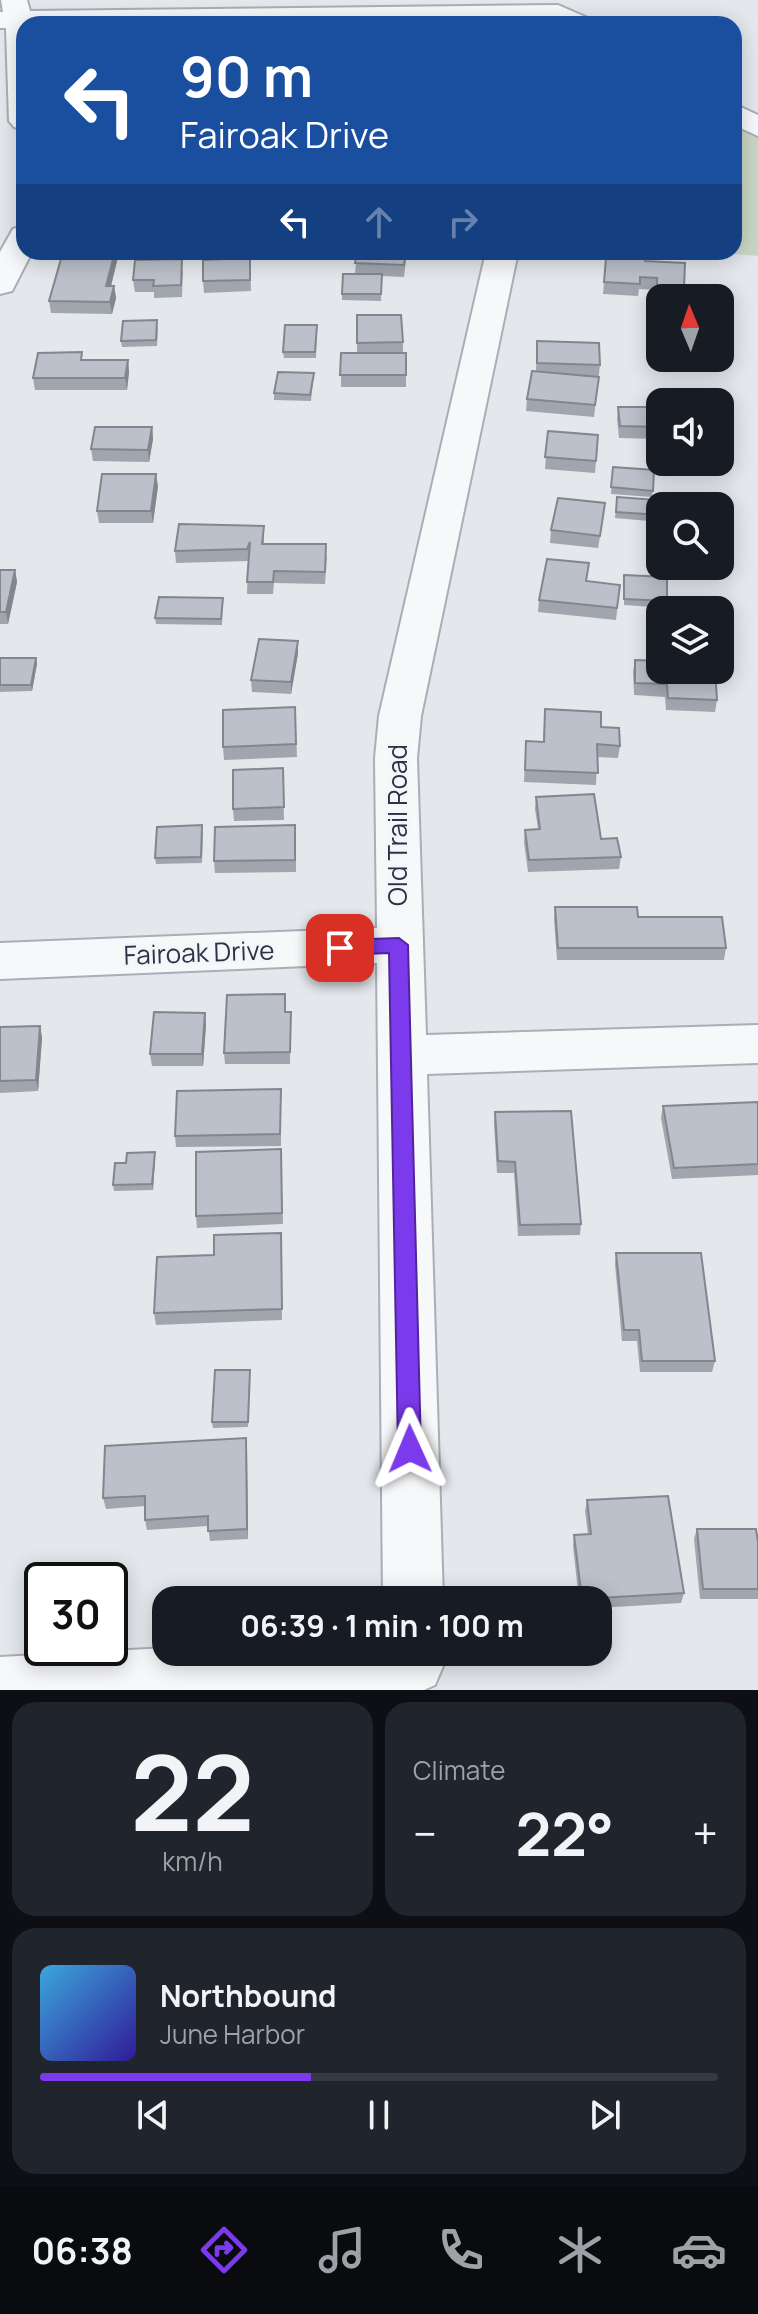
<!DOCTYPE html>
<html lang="en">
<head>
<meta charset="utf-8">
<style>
  body { margin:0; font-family:Manrope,sans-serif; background:#20242c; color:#f1f3f6; height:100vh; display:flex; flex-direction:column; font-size:30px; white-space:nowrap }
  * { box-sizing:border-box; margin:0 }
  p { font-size:26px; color:#9ea1a6 }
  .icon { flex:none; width:44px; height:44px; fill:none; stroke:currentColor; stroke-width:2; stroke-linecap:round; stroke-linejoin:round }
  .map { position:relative; height:1690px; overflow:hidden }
  .panel { display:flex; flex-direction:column; gap:12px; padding:12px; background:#0d0f14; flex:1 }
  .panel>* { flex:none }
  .guide { position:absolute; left:16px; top:16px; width:726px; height:244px; border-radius:24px; box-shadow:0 4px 20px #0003; background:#1a4fa0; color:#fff; overflow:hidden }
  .needle { width:52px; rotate:358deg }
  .fabs { position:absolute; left:646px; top:284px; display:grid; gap:16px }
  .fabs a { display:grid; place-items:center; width:88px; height:88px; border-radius:16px; background:#171b24; box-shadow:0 4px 20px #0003; font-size:40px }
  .speed { position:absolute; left:24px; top:1562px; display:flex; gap:16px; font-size:40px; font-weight:700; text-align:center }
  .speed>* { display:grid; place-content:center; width:104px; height:104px; border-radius:50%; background:#171b24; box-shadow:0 4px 20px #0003; line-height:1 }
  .speed .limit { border:4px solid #111; border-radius:12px; background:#fff; color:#111 }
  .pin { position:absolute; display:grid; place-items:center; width:68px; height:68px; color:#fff; margin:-34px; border-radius:16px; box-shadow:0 4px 12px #0006 }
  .me { position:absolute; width:88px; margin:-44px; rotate:359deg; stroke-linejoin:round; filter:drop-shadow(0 0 6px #0008) }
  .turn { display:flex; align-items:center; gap:28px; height:168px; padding:0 32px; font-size:36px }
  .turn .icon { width:104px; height:104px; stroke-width:2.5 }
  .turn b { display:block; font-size:56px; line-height:68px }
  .lanes { display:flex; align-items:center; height:76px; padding:0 32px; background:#0003; justify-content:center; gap:40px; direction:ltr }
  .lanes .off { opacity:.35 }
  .big { font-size:60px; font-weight:700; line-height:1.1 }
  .panel .tile { flex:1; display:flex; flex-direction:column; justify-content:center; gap:12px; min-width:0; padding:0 28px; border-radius:24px; background:#20242c }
  .panel .dial { align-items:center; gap:0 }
  .dial b { font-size:104px; line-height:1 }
  .song { display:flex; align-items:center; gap:24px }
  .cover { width:96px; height:96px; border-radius:12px; background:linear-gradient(135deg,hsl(200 70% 55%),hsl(250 70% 35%)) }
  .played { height:8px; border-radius:4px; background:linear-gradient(90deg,#7c3aed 40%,#363941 40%) }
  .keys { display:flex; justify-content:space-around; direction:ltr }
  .heat { display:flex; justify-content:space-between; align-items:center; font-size:44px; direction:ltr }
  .panel .tiles { flex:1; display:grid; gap:12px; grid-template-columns:1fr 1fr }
  .tile:last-child { grid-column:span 2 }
  .trip { position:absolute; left:152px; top:1586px; width:460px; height:80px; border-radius:24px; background:#171b24; box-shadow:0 4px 20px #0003; font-weight:700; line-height:80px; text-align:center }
  .menu { display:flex; height:128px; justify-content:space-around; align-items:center; background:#090b0e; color:#9ea1a6 }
  .menu .icon { width:56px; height:56px }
  .menu .active { color:#7c3aed }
  .menu b { font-size:36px; color:#f1f3f6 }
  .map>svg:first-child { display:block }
</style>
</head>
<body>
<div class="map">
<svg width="758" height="1690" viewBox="0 0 758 1690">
  <rect width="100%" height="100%" fill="#e4e7ec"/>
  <polygon fill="#c9d6c5" points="734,123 758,137 758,256 715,252 734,252"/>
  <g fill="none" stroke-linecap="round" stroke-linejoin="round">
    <defs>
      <g id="minor">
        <polygon points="1,0 27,0 30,11 558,5 588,18 592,24 24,24 24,130 14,127 9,121 6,28 0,28 0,12 3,12"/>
        <polygon points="734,104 758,115 758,136 734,125"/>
        <polygon points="24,226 24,252 32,252 12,291 0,294 0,252 13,229"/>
        <polygon points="486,252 518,252 421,716 417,758 426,1035 758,1025 758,1063 427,1074 443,1600 383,1600 377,963 0,979 0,943 377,928 375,758 379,716"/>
        <polygon points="166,1648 166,1652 439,1652 444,1664 435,1685 424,1690 0,1690 0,1657"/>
      </g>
    </defs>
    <use href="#minor" stroke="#a9aeb7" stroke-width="4"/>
    <use href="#minor" fill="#f7f8fa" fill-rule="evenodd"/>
  </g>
  <g fill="#a1a5ae">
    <polygon points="63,252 119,252 111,286 114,286 116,298 112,314 51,313 49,301"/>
    <polygon points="357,252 407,252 404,277 382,276 381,301 342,300 342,294 355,274"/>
    <polygon points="624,252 645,261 684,287 683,298 655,297 656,290 639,289 638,296 603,294 606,258 623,259"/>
    <polygon points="250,258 251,291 204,293 203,281"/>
    <polygon points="183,271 182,297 154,298 154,292 135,292 133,280"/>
    <polygon points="357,315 403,342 403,353 406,353 406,387 341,387 341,353 357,353"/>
    <polygon points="317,325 316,358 284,358 283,352"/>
    <polygon points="158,327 157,346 122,347 121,341"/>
    <polygon points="537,341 600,365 594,417 526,411 527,399 536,371"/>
    <polygon points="694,358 720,358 726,359 725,365 695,364"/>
    <polygon points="83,360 128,360 129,372 127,390 35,390 33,378"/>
    <polygon points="314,373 311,401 274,400 274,393"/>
    <polygon points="618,407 660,407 660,439 619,438 617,419"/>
    <polygon points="152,427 153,439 149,462 93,461 91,449"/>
    <polygon points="548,431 598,435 595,473 545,469"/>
    <polygon points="613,467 654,470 652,497 611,494"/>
    <polygon points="158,486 153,523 99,523 97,511"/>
    <polygon points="617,497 660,506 660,522 615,518"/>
    <polygon points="604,515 598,548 550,543 551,530"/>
    <polygon points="264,526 264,544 327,556 325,584 274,583 273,594 247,594 248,561 176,563 175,551"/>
    <polygon points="0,570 15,570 17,582 8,624 0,624"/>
    <polygon points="624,575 667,601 666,608 624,605"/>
    <polygon points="587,581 620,585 616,620 538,612 539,600"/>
    <polygon points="223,598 222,625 156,624 155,618"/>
    <polygon points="298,641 298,653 291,694 252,692 251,680"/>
    <polygon points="0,658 36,658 37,664 32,691 0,692"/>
    <polygon points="635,660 717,700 715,712 666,710 665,697 634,695 633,672"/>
    <polygon points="295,707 297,757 224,760 223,747"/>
    <polygon points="545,709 601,727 620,746 618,758 597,757 596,785 524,782 526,741 543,742"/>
    <polygon points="283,768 284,820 234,821 233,809"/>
    <polygon points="536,797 601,839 621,857 619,869 528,872 524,842 525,830 538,829 535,809"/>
    <polygon points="203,832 202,863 156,864 155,858"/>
    <polygon points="296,838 296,872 215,873 214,861"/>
    <polygon points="555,907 638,917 726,948 724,960 557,960 554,919"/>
    <polygon points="286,1012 291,1012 290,1064 225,1064 224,1053"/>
    <polygon points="205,1013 206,1025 203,1066 152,1066 150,1054"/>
    <polygon points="40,1026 42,1038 38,1091 0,1093 0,1027"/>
    <polygon points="281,1089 281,1146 176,1147 175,1136"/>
    <polygon points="758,1102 758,1175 672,1179 661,1118 663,1106"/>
    <polygon points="495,1112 581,1224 580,1235 518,1236 514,1173 497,1173 494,1124"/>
    <polygon points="155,1159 153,1190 114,1191 113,1185 126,1163"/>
    <polygon points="281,1160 283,1224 197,1228 196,1216"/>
    <polygon points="281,1233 282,1320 156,1325 154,1313 214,1255"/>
    <polygon points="616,1253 715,1361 712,1372 640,1372 637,1341 622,1341 615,1264"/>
    <polygon points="250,1376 248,1427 213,1428 212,1422"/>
    <polygon points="246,1438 248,1539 210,1541 208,1526 147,1530 145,1520 145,1506 106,1509 103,1498"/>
    <polygon points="587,1500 684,1593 681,1603 598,1608 598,1600 579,1600 573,1546 574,1535 588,1534 585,1511"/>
    <polygon points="697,1529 758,1542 758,1599 700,1599 694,1539"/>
  </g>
  <g fill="#83868d">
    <polygon points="115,252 119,252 119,253 108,298 106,286"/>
    <polygon points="114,286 116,298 112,314 110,302"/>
    <polygon points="128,360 129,372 127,390 125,378"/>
    <polygon points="152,427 153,439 149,462 148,450"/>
    <polygon points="156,474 158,486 153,523 151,511"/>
    <polygon points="15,570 17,582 8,624 6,612"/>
    <polygon points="298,641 298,653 291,694 291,682"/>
    <polygon points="36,658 37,664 32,691 31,685"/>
    <polygon points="205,1013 206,1025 203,1066 202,1054"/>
    <polygon points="40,1026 42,1038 38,1091 36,1080"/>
    <polygon points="155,1152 155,1159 153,1190 152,1184"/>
    <polygon points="246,1438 247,1449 248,1539 247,1529"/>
  </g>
  <g fill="#bbc0ca" stroke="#83868d" stroke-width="2">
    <rect x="295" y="22" width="36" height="2"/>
    <polygon points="63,252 115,252 106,286 114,286 110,302 49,301"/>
    <polygon points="357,252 406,252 404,265 355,263"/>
    <polygon points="624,252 645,252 645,261 685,263 684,287 657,285 657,278 640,277 640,284 604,282 606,258 624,259"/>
    <polygon points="250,258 250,280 203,281 203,260"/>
    <polygon points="182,259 181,285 153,286 154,280 133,280 135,260"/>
    <polygon points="343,274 382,274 381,294 342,294"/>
    <polygon points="357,315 401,315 403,342 357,343"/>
    <polygon points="157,320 156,340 121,341 123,321"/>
    <polygon points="285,325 317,325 315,352 283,352"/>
    <polygon points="537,341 599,343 600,365 537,363"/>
    <polygon points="720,345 724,345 726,359 706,358 720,358"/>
    <polygon points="82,352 81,360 128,360 125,378 33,378 38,353"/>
    <polygon points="341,353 406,353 406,375 340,375"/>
    <polygon points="532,371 599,377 595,405 527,399"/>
    <polygon points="278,372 314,373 310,395 274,393"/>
    <polygon points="618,407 660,407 660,427 620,426"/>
    <polygon points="95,427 152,427 148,450 91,449"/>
    <polygon points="548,431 598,435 596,461 545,457"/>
    <polygon points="613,467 654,470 653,491 611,487"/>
    <polygon points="102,474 156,474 151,511 97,511"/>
    <polygon points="617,497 668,501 668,506 660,506 660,515 616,512"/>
    <polygon points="558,498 605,503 600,536 551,530"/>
    <polygon points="179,524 264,526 262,544 326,544 325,572 274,571 273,582 247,582 250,542 247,549 175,551"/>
    <polygon points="547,559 589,563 586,581 620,585 617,608 539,600"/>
    <polygon points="0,570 15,570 6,612 0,612"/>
    <polygon points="624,575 667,577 667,601 624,599"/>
    <polygon points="159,597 223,598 221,619 155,618"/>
    <polygon points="259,639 298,641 291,682 251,680"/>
    <polygon points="0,658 36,658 31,685 0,685"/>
    <polygon points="635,660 660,661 660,670 715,670 717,700 668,698 667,684 635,683"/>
    <polygon points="295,707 296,744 223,747 223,710"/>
    <polygon points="545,709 601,712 601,727 619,728 620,746 597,744 598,773 525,770 526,741 544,742"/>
    <polygon points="283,768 284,807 233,809 233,770"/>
    <polygon points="594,794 601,839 617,838 621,857 529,860 525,830 540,829 536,797"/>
    <polygon points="202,825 201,857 155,858 157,827"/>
    <polygon points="295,825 295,860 214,861 215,827"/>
    <polygon points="555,907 637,907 638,917 722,917 726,948 558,948"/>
    <polygon points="285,994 285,1012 291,1012 290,1052 224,1053 227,995"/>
    <polygon points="154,1012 205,1013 202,1054 150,1054"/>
    <polygon points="40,1026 36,1080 0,1081 0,1027"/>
    <polygon points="281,1089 280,1134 175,1136 177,1091"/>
    <polygon points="758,1102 758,1164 674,1168 663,1106"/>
    <polygon points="571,1111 581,1224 520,1225 515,1162 498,1161 495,1112"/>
    <polygon points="281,1149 282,1213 196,1216 196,1152"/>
    <polygon points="155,1152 152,1184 113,1185 115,1163 126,1163 127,1153"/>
    <polygon points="281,1233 282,1309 154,1313 157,1257 214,1255 214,1235"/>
    <polygon points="616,1253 701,1253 715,1361 642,1361 639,1330 624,1330"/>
    <polygon points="215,1370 250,1370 248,1422 212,1422"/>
    <polygon points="246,1438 247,1529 208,1531 208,1516 145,1520 145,1496 103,1498 105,1446"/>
    <polygon points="668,1496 684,1593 582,1599 574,1535 591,1534 587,1500"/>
    <polygon points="697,1529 756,1529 758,1542 758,1589 703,1589"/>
  </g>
  <polygon fill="#7c3aed" stroke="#51269a" stroke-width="2" points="399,938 408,945 421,1449 418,1456 410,1459 402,1456 398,1449 389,953 340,955 330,948 340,940"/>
  <g text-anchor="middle" stroke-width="6" stroke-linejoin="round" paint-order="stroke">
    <g font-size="26" fill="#2b3445" stroke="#f4f6f9">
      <text transform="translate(398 825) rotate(-90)" y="9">Old Trail Road</text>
      <text transform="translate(199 953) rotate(-2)" y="9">Fairoak Drive</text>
    </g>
  </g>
</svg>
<div class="fabs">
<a><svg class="needle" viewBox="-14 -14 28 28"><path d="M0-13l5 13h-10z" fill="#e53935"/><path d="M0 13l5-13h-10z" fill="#9ea1a6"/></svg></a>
<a><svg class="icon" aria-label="sound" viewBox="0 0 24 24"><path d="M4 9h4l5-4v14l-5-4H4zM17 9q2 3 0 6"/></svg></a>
<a><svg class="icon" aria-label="search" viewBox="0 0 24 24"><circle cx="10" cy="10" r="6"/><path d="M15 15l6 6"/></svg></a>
<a><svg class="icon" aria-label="layers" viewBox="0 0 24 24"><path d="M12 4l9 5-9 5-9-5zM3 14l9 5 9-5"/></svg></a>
</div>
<div class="speed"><div class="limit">30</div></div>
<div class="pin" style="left:340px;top:948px;background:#d93025"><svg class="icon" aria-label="arrive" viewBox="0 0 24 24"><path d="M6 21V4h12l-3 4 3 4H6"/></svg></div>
<svg class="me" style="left:410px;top:1449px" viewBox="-20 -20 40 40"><path d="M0-17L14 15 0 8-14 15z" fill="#7c3aed" stroke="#fff" stroke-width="4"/></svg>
<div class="trip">06:39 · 1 min · 100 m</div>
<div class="guide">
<div class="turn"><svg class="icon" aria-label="left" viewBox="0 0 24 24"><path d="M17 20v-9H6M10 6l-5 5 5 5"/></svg><div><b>90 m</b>Fairoak Drive</div></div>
<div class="lanes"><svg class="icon" aria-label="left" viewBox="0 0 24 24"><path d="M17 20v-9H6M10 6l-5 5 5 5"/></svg><svg class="icon off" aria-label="ahead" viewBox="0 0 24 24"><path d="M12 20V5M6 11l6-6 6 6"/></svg><svg class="icon off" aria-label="right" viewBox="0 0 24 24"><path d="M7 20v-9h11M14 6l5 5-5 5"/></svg></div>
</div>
</div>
<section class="panel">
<div class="tiles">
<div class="tile dial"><b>22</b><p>km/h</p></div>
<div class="tile"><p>Climate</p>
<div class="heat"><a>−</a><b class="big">22°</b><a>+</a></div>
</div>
<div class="tile">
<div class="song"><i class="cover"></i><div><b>Northbound</b><p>June Harbor</p></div></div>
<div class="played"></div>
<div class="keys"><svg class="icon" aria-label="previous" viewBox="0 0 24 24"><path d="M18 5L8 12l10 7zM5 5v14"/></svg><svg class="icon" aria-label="pause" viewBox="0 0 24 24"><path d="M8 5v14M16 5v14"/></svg><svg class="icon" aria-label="next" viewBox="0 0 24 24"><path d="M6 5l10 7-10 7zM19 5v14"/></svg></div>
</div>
</div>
</section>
<nav class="menu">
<b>06:38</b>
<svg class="icon active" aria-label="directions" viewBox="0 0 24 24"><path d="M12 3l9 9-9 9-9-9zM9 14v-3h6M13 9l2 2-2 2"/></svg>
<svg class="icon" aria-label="music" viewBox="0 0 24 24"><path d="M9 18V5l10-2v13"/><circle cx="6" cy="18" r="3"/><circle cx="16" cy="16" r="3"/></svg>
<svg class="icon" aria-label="phone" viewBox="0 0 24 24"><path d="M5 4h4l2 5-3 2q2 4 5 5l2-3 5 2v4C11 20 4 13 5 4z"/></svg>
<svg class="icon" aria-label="climate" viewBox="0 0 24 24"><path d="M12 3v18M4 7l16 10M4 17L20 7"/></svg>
<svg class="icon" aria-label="car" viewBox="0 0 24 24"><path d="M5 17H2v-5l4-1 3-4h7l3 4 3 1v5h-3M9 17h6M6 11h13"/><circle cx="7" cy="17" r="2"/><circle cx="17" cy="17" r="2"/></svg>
</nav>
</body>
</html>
